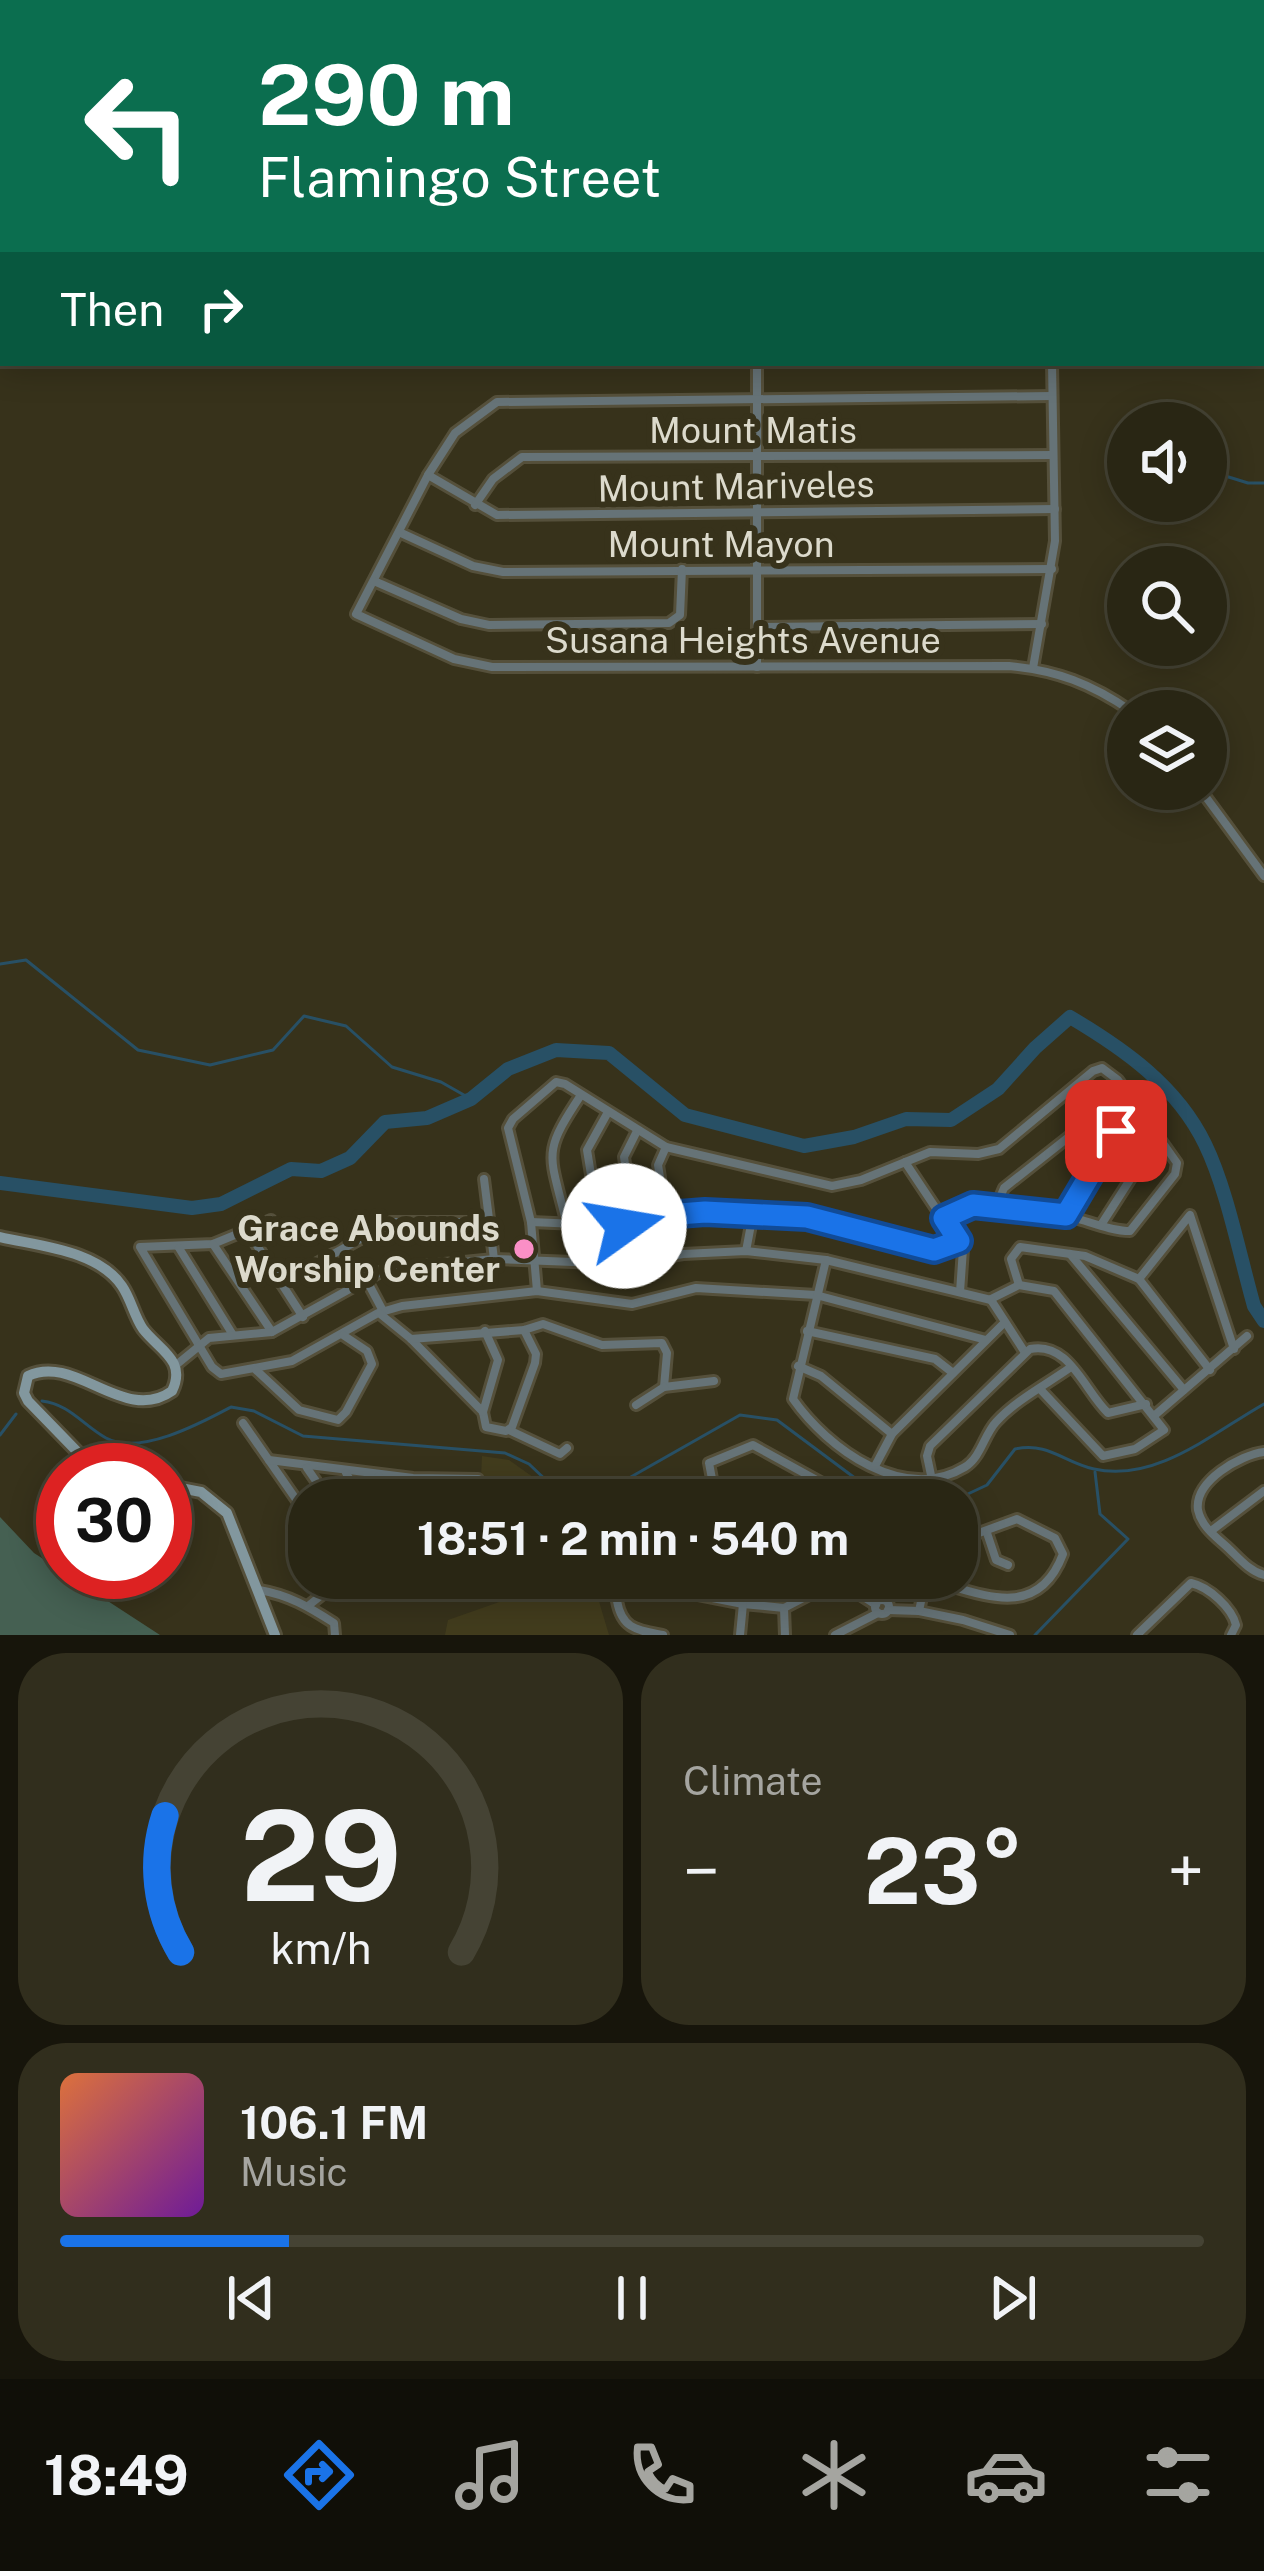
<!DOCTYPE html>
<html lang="en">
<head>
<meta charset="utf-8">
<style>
  body { margin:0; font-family:"Public Sans",sans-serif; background:#312e1d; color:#f1f3f6; height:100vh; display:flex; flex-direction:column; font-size:45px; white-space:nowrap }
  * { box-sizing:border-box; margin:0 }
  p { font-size:39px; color:#a5a5a0 }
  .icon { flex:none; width:66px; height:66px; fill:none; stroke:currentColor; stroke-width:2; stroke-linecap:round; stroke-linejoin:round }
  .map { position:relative; height:1635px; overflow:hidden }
  .details { display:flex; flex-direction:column; gap:18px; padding:18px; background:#17150b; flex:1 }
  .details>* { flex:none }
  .top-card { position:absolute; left:0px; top:0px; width:1266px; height:366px; box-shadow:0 6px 30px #0003,0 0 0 3px #454334; background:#0b6e4f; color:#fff; overflow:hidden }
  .fabs { position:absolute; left:1107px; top:402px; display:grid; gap:24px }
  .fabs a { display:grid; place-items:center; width:120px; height:120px; border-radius:50%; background:#292614; box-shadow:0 6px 30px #0003,0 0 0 3px #454334; font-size:60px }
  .speed { position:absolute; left:36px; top:1443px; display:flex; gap:24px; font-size:60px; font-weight:700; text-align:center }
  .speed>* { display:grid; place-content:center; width:156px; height:156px; border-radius:50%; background:#292614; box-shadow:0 6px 30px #0003,0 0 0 3px #454334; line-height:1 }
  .speed .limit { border:18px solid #d22; background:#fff; color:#111 }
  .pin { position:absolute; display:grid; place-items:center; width:102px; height:102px; color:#fff; margin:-51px; border-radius:24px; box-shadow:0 6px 18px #0006 }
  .me { position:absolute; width:132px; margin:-66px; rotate:77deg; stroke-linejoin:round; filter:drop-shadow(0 0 9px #0008) }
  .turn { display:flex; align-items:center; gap:42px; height:252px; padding:0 60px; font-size:54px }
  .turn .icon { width:156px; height:156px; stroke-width:2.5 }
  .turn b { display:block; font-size:84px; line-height:102px }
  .then { display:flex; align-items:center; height:114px; padding:0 60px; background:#0003; gap:24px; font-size:45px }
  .big { font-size:90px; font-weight:700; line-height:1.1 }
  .details .tile { flex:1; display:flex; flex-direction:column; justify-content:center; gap:18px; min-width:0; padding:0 42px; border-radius:48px; background:#312e1d }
  .details .dial { align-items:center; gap:0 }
  .dial svg { height:312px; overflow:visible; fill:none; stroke:#454334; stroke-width:7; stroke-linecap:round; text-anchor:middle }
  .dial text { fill:#f1f3f6; stroke:none }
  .song { display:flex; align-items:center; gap:36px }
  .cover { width:144px; height:144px; border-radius:18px; background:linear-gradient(135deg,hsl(20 70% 55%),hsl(280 70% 35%)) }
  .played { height:12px; border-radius:6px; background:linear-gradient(90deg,#1a73e8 20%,#454334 20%) }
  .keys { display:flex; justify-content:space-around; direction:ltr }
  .heat { display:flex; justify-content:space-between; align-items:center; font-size:66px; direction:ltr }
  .details .tiles { flex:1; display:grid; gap:18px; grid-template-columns:1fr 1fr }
  .tile:last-child { grid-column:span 2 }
  .trip { position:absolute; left:288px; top:1479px; width:690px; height:120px; border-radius:48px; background:#292614; box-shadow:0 6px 30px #0003,0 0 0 3px #454334; font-weight:700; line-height:120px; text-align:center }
  .menu { display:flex; height:192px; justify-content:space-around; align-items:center; background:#100f08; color:#a5a5a0 }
  .menu .icon { width:84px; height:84px }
  .menu .selected { color:#1a73e8 }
  .menu b { font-size:54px; color:#f1f3f6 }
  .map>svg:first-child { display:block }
</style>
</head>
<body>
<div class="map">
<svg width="1264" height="1635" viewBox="0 0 1264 1635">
  <rect width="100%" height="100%" fill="#37321b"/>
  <g fill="#423c1d">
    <polygon points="482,1456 509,1460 547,1487 593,1490 634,1487 657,1477 663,1500 480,1500"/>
    <polygon points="520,1578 601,1578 595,1588 609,1635 445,1635 448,1620 525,1593"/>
  </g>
  <polygon fill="#456052" points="0,1517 34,1553 160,1635 0,1635"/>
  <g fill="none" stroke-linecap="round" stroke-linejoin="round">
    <g stroke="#285065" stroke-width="3">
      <polyline points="0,360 3,360"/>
      <polyline points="1206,470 1248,483 1264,483"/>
      <polyline points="1127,501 1128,500"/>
      <polyline points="0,964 26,960 138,1050 210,1065 273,1050 304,1016 346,1026 392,1067 441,1082 471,1099"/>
      <path d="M 42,1401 C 69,1404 83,1425 106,1438 C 140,1456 201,1423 231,1407 L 254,1411 L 303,1436 L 505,1453 L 529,1464 L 549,1483 L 569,1486 L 622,1482 L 740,1415 L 777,1420 L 875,1493 L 955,1500 L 987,1485 L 1015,1449 C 1049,1442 1063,1462 1094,1469 C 1156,1483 1214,1432 1264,1404"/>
      <polyline points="0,1435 16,1414"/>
      <polyline points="1035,1635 1128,1539 1100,1514 1095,1472"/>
    </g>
    <g stroke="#285065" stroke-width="14">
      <polyline points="1263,179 1264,179"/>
      <path d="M 0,1183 L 192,1208 L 221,1204 L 291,1169 L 321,1171 L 350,1158 L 385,1122 L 427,1118 L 471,1099 L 508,1069 L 556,1050 L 609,1053 L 685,1115 L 804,1146 L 854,1137 L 906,1119 L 951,1120 L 998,1089 L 1035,1048 L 1070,1017 C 1124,1049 1177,1086 1205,1144 C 1227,1189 1240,1257 1254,1306 L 1264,1321"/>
    </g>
    <defs>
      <g id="minor">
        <polyline points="254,0 256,3"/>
        <polyline points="570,0 572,3"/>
        <polyline points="621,0 623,3"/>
        <polyline points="650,0 652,3"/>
        <polyline points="681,0 683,3"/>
        <polyline points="795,0 796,3"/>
        <polyline points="823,0 824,3"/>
        <polyline points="1101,0 1102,3"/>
        <polyline points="359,3 368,0"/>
        <polyline points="717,3 721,0"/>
        <polyline points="944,3 961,0"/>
        <polyline points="1162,3 1171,0"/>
        <polyline points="1235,3 1242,0"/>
        <polyline points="1263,43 1264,45"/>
        <polyline points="0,60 3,61"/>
        <polyline points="1263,94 1264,94"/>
        <polyline points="0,126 3,127"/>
        <polyline points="1263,130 1264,133"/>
        <polyline points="1263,142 1264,142"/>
        <polyline points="0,182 3,183"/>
        <polyline points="0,300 3,288"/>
        <polyline points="0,327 3,327"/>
        <polyline points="757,363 757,667"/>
        <path d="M 1052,396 L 497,402 L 455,433 L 428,475 L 356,614 L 454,659 L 492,667 L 1009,666 C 1056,670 1092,684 1131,711"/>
        <polyline points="428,475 497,515 1055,509"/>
        <polyline points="475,505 493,479 522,457 1053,455"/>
        <polyline points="399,532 473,566 503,572 1052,569"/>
        <polyline points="374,581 461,619 489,625 669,623 680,615 682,569"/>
        <polyline points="758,627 1042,624"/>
        <polyline points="1033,668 1055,541 1052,363"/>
        <polyline points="1200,789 1264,876"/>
        <polyline points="905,1162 963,1249 960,1292"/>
        <polyline points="484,1179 494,1259"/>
        <polyline points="996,1207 1004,1188 1127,1091"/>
        <polyline points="666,1215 658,1165 666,1147"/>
        <polyline points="1066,1215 1116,1131 1102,1111"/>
        <polyline points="271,1220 213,1244 140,1247 212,1367 221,1374 292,1361 378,1313 402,1306 537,1291 632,1304 696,1288 816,1295 986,1340"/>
        <path d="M 566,1221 C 550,1153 541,1155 581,1095"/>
        <polyline points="531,1222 624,1226 666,1215 705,1212 807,1217 935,1250 959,1241"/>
        <polyline points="599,1224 587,1150 608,1112"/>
        <polyline points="634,1224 624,1157 637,1131"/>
        <polyline points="1101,1225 1158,1136"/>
        <polyline points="247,1230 303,1317"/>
        <polyline points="213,1244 272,1332"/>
        <polyline points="179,1248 233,1335"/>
        <polyline points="746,1251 753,1214"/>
        <polyline points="1070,1254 1184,1390"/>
        <path d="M 826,1260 L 793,1399 C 828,1449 904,1504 965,1467 C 981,1457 984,1435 996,1422 C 1016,1400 1047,1384 1071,1367"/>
        <polyline points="366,1279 383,1311"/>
        <polyline points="1139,1279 1190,1215 1234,1349"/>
        <polyline points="281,1283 391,1222 491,1222"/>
        <polyline points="1019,1285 1011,1259 1020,1247 1085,1256 1139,1279 1210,1370"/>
        <path d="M 537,1291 L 531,1222 L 508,1128 L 513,1119 L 556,1082 L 565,1084 L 666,1147 L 832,1186 L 861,1180 L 930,1152 L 978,1154 L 999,1149 L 1093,1071 L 1102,1068 L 1118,1080 L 1177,1163 L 1175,1174 L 1130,1231 C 1112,1231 1093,1223 1075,1218 C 1035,1207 980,1197 943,1218"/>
        <polyline points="991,1299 1019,1285 1054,1291 1164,1430 1135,1449 1103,1456 1040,1389"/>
        <polyline points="991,1300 1024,1351"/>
        <polyline points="379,1313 411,1339 483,1412 486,1427 506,1431 512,1427 535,1363 536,1354 524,1330"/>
        <polyline points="807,1331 935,1359 953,1373"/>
        <polyline points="411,1339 524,1330 543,1324 602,1345 662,1343 667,1353 664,1387 714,1381"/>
        <polyline points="176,1365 209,1338 272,1332 384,1270 494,1259 625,1264 683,1254 746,1251 826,1260 991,1300"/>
        <polyline points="798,1366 821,1376 892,1434"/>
        <polyline points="256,1370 299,1410 338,1420 346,1412 372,1364 367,1351 343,1335"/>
        <polyline points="636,1405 664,1387"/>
        <polyline points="483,1412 498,1360 485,1331"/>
        <polyline points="1155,1415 1247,1336"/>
        <polyline points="243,1423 309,1518"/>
        <polyline points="509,1430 560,1454 567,1448"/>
        <path d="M 1264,1452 C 1240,1455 1194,1481 1198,1510 C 1201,1526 1216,1537 1227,1547 C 1239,1558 1249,1571 1264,1575"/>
        <polyline points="269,1460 413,1478 478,1479"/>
        <polyline points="875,1466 892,1434 1005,1322"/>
        <polyline points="307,1468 329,1500"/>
        <polyline points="346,1473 362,1500"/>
        <polyline points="379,1476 394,1500"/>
        <path d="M 932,1480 L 927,1456 L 930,1446 L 1030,1349 C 1069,1341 1084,1390 1108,1413 L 1146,1404"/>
        <polyline points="427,1497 456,1480"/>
        <polyline points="716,1500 709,1463 753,1445 853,1500"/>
        <polyline points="751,1500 755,1489 774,1500"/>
        <polyline points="1211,1531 1264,1491"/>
        <polyline points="987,1533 996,1560 1008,1565"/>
        <polyline points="834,1578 876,1605"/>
        <path d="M 627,1579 L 617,1601 C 622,1629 637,1630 663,1635"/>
        <path d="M 926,1579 C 980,1593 1037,1623 1063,1554 L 1055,1538 L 1017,1519 L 957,1541"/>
        <polyline points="626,1581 743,1604 784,1608 842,1578"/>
        <path d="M 259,1590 C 289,1595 309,1607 334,1623 L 335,1635"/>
        <circle cx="882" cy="1607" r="7"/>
        <polyline points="308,1606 343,1578"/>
        <polyline points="784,1608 785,1635"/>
        <polyline points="888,1610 919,1611 963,1620 1010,1635"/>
        <polyline points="919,1611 926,1578"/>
        <polyline points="740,1635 743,1604"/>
        <polyline points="835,1635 878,1613"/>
        <path d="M 1137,1635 L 1191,1583 C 1209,1587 1232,1608 1236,1625 L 1231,1635"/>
      </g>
      <g id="tertiary">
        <polyline points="73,0 82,3"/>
        <polyline points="103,0 112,3"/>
        <polyline points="709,0 711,3"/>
        <polyline points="504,3 508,0"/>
        <polyline points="1078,3 1088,0"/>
      </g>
      <g id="secondary">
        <path d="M 0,1237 C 38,1246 98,1250 122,1286 C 131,1299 134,1316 143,1329 C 159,1350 187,1360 172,1391 C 124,1425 75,1353 28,1376 L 24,1393 L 28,1401 L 95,1470"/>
        <polyline points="165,1485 201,1492 227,1513 275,1635"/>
      </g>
    </defs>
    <use href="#minor" stroke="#55503b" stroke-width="14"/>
    <use href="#tertiary" stroke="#55503b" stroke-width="15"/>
    <use href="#secondary" stroke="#55503b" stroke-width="16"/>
    <use href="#minor" stroke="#667377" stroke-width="8"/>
    <use href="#tertiary" stroke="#667377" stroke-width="9"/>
    <use href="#secondary" stroke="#82979e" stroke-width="10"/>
  </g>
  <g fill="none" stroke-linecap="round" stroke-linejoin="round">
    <defs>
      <polyline id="route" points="624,1226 666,1215 705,1212 807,1217 934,1250 959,1241 944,1218 973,1205 1066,1215 1116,1131"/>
    </defs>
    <use href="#route" stroke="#114b97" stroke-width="30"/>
    <use href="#route" stroke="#1a73e8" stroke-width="21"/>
  </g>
  <circle fill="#fa8fc6" stroke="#37321b" stroke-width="4.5" cx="524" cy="1249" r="12"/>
  <g text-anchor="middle" stroke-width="12" stroke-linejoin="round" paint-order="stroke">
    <g font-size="36" fill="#dcdacc" stroke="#37321b">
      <text x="753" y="443">Mount Matis</text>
      <text transform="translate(736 486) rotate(-1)" y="13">Mount Mariveles</text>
      <text x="721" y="557">Mount Mayon</text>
      <text x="743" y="653">Susana Heights Avenue</text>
    </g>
    <g font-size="36" font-weight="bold" fill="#dcdacc" stroke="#37321b" text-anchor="end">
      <text x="500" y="1241">Grace Abounds<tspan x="500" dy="41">Worship Center</tspan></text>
    </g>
  </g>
</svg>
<div class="fabs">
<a><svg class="icon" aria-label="sound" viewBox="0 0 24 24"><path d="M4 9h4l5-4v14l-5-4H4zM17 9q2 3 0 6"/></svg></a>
<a><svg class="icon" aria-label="search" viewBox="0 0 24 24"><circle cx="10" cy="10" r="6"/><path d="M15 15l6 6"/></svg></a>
<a><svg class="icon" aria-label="layers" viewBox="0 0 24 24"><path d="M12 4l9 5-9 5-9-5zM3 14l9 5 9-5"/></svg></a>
</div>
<div class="speed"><div class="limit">30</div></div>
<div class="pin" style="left:1116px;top:1131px;background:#d93025"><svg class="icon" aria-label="arrive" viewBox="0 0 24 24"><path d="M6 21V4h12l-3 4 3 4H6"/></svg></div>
<svg class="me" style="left:624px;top:1226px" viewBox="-20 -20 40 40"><circle r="19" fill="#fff"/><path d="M0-13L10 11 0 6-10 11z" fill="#1a73e8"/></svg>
<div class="trip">18:51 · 2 min · 540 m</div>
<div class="top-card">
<div class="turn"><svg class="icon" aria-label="left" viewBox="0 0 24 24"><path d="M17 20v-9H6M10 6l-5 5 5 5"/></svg><div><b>290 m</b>Flamingo Street</div></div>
<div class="then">Then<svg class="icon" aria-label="right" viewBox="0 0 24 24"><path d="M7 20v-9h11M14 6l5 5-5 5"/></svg></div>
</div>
</div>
<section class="details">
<div class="tiles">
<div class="tile dial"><svg viewBox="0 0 100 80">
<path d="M14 69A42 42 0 1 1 86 69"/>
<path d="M14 69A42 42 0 0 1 10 34" stroke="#1a73e8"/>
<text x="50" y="56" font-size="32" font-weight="700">29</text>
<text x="50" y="72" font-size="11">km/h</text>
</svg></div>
<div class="tile"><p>Climate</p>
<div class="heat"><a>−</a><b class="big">23°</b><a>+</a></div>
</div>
<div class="tile">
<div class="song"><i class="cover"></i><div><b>106.1 FM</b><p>Music</p></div></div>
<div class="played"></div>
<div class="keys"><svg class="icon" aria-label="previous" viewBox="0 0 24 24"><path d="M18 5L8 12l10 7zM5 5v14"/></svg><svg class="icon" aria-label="pause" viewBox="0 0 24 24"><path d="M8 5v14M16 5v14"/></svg><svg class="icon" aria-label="next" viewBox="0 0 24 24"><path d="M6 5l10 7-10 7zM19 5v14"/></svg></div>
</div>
</div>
</section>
<nav class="menu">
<b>18:49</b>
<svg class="icon selected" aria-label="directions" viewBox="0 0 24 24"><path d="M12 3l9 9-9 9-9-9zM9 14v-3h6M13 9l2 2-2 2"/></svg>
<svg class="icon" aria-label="music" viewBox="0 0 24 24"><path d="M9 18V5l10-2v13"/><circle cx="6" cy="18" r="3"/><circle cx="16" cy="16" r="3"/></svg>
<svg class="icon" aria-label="phone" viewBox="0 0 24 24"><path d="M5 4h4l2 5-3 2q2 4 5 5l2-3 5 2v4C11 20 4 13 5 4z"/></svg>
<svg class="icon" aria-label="climate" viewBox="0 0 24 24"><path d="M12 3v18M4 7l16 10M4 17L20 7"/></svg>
<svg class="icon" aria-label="car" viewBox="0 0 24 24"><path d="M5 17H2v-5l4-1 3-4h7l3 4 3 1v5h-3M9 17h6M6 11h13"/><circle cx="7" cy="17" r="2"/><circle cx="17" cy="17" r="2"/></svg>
<svg class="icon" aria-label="filters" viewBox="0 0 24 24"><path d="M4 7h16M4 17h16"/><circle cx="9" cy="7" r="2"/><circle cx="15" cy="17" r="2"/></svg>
</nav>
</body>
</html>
